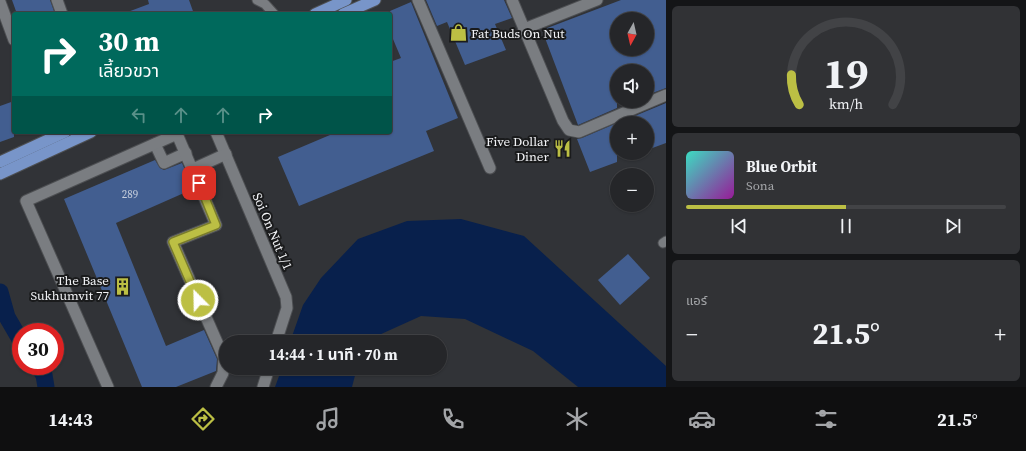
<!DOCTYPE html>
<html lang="th">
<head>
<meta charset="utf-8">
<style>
  body { margin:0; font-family:"Source Serif 4","Noto Sans Thai",serif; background:#313235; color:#f1f3f6; height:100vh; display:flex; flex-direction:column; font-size:15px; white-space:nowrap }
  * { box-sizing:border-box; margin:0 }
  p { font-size:13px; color:#a3a5a8 }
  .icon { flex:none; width:22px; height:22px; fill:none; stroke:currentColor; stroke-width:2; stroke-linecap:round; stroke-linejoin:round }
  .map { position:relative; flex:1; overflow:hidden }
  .drawer { display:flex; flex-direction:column; gap:6px; padding:6px; background:#141517; width:360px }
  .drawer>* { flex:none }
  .hud { position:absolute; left:12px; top:12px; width:380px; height:122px; border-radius:4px; box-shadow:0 1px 3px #0004,0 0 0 1px #424346; background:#00695c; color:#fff; overflow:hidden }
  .needle { width:26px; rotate:188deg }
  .fabs { position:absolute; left:610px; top:12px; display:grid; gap:8px }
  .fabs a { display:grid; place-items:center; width:44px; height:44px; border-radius:50%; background:#252629; box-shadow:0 1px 3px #0004,0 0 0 1px #424346; font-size:20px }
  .speed { position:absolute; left:12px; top:323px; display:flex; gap:8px; font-size:20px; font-weight:700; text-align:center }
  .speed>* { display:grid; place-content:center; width:52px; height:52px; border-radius:50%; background:#252629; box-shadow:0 1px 3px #0004,0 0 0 1px #424346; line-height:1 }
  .speed .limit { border:6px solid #d22; background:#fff; color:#111 }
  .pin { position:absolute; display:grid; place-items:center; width:34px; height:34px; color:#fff; margin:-17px; border-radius:8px; box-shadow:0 2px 6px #0006 }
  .me { position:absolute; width:44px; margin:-22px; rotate:337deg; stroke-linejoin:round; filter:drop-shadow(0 0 3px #0008) }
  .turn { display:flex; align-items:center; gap:14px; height:84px; padding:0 20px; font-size:18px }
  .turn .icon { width:52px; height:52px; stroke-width:2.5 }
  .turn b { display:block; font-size:28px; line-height:34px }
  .lanes { display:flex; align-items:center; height:38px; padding:0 20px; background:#0003; justify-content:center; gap:20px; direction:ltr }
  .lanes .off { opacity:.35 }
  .big { font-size:30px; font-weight:700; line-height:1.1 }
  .drawer .tile { flex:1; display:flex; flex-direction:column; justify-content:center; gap:6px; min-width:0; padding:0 14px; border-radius:6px; background:#313235 }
  .drawer .dial { align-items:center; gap:0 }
  .dial svg { height:104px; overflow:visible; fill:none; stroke:#424346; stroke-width:7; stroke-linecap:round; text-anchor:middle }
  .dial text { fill:#f1f3f6; stroke:none }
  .song { display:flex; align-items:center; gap:12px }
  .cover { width:48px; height:48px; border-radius:6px; background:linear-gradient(135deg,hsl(170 70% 55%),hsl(300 70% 35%)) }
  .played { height:4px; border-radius:2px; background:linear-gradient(90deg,#bcbf44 50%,#424346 50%) }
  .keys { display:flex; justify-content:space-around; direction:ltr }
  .heat { display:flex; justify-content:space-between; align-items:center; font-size:22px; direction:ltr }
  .trip { position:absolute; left:219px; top:335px; width:228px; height:40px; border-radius:20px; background:#252629; box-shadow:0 1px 3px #0004,0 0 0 1px #424346; font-weight:700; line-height:40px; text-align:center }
  .tabs { display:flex; height:64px; justify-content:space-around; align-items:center; background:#0f0f10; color:#a3a5a8 }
  .tabs .icon { width:28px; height:28px }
  .tabs .on { color:#bcbf44 }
  .tabs b { font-size:18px; color:#f1f3f6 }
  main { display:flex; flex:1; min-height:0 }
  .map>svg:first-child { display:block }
</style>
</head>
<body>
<main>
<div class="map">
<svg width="666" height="387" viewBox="0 0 666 387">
  <rect width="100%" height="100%" fill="#313337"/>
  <g fill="#08204c">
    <polygon points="461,219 524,236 666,366 666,387 578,387 533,351 465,319 421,316 379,335 374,342 290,342 303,305 321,278 358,239 407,221"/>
    <polygon points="282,368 357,368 352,387 275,387"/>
  </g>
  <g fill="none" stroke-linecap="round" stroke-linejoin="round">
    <g stroke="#08204c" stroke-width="17">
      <polyline points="0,292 7,317 21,341"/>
      <polyline points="38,366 44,375 46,387"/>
    </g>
  </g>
  <g fill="#425e90" fill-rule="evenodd">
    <polygon points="12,0 50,0 55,14 17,14"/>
    <polygon points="148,0 189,0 194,14 126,14 125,13 149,4"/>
    <polygon points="426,0 504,0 512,18 495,24 506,50 465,65 447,22 437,26"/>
    <path d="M 621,0 L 666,0 L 666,88 L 647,95 L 647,71 L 617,71 L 617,108 L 578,125 L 542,30 ZM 617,19 L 647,19 L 647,49 L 617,49 Z"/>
    <polygon points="411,2 458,118 426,131 434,151 299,206 278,157 337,132 390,132 390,62 401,58 390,32 390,11"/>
    <polygon points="14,101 14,137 0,142 0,106"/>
    <polygon points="666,103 666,143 647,150 647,123 618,123"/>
    <polygon points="617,123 617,162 590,172 577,139 582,138"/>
    <polygon points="155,160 160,168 164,170 182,163 193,189 116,223 166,346 204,330 217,359 216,371 176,387 142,387 64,199"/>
    <polygon points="628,254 650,278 620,305 598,280"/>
  </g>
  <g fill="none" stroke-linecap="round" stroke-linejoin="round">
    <defs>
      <g id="service">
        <polyline points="257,0 265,4 274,14"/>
        <polyline points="663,243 666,241"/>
      </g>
      <g id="minor">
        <polyline points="57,0 62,14"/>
        <polyline points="418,0 490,168"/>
        <polyline points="512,0 563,121 569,130 579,132 666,95"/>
        <polyline points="0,2 14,40"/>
        <polyline points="524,29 597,0"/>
        <polyline points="216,132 286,297 287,308 276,342"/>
        <polyline points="155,144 164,163 186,153"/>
        <polyline points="193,169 226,154"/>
        <polyline points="108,387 26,201 177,134 216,225 173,242 224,358 223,373 216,387"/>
        <polyline points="263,387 269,368"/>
      </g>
      <g id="primary">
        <polyline points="315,14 346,0"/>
        <polyline points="343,14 375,0"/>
        <polyline points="0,162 65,132"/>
        <polyline points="0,174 91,132"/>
      </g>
    </defs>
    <use href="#service" stroke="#4d4f52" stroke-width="11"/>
    <use href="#minor" stroke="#4d4f52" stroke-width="13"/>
    <use href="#primary" stroke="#4d4f52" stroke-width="13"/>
    <use href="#service" stroke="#7a7d81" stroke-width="9"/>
    <use href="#minor" stroke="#7a7d81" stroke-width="11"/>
    <use href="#primary" stroke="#7895c9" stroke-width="11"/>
  </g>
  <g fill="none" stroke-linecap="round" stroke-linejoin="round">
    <defs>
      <polyline id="route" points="198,300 173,242 216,225 199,183"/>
    </defs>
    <use href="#route" stroke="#7a7c2c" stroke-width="10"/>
    <use href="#route" stroke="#bcbf44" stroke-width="7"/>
  </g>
  <defs>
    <symbol id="shop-bare" viewBox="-9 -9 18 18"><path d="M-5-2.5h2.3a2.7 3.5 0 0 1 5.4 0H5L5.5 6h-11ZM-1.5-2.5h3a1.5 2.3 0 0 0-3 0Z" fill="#bcbf44" stroke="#1a1b1c" stroke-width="2.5" paint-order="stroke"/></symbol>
    <symbol id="restaurant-bare" viewBox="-9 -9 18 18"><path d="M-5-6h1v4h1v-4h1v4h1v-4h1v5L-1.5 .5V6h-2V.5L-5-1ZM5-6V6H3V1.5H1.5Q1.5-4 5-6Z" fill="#bcbf44" stroke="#1a1b1c" stroke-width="2.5" paint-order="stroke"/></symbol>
    <symbol id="building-bare" viewBox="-9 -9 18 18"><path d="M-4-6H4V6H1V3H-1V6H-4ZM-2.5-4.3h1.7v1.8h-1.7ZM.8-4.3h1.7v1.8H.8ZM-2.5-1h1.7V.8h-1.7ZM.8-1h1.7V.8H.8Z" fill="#bcbf44" stroke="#1a1b1c" stroke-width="2.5" paint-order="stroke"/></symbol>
  </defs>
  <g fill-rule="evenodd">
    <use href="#shop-bare" x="446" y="20" width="25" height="25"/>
    <use href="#restaurant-bare" x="550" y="136" width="25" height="25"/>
    <use href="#building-bare" x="110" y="274" width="25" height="25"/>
  </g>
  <g text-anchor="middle" stroke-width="4" stroke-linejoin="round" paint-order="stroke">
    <g font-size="11" fill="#c6cedc">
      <text x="130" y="198">289</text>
    </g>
    <g font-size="13" fill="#f2f3f6" stroke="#1a1b1c" text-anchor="end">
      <text x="471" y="38" text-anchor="start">Fat Buds On Nut</text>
      <text x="549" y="146">Five Dollar<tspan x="549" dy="15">Diner</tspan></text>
      <text x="109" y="285">The Base<tspan x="109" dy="15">Sukhumvit 77</tspan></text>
    </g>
    <g font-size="13" fill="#f2f3f6" stroke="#1a1b1c">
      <text transform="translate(273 231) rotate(67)" y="5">Soi On Nut 1/1</text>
    </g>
  </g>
</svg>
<div class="fabs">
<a><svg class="needle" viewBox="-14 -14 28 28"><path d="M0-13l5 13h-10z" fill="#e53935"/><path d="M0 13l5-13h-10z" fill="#a3a5a8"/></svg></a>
<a><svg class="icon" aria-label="sound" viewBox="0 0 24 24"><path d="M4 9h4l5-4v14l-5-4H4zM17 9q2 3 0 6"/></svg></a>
<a>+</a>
<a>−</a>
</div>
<div class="speed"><div class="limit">30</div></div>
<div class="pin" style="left:199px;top:183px;background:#d93025"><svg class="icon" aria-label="arrive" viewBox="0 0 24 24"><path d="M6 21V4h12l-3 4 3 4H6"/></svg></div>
<svg class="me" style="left:198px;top:300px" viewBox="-20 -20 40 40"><circle r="17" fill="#bcbf44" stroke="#fff" stroke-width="3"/><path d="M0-11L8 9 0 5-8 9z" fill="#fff"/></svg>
<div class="trip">14:44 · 1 นาที · 70 m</div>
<div class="hud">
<div class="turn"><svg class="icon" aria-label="right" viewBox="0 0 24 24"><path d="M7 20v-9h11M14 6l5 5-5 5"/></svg><div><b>30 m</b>เลี้ยวขวา</div></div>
<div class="lanes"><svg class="icon off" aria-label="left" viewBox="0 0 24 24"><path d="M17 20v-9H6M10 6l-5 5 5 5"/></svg><svg class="icon off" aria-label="ahead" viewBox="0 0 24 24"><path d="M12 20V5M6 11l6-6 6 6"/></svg><svg class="icon off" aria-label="ahead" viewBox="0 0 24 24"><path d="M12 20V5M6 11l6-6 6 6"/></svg><svg class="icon" aria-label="right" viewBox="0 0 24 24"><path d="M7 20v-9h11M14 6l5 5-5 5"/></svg></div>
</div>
</div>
<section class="drawer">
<div class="tile dial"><svg viewBox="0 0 100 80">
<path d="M14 69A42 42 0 1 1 86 69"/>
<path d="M14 69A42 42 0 0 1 8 46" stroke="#bcbf44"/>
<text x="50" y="56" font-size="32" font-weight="700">19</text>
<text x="50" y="72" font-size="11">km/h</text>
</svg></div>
<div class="tile">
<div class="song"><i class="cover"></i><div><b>Blue Orbit</b><p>Sona</p></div></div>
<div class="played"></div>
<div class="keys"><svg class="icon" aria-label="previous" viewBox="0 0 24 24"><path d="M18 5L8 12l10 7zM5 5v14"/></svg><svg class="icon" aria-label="pause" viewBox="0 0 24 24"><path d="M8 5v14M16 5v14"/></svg><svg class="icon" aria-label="next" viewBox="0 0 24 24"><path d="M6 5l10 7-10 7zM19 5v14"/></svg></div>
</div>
<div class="tile"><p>แอร์</p>
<div class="heat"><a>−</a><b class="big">21.5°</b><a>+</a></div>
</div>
</section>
</main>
<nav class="tabs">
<b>14:43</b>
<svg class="icon on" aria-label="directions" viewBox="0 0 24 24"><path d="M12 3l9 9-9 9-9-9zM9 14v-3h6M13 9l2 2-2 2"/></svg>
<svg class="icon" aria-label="music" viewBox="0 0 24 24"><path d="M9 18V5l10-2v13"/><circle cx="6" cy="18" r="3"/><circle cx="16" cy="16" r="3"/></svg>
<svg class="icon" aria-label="phone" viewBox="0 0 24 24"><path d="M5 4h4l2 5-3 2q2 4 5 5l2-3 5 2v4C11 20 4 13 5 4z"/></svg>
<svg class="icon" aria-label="climate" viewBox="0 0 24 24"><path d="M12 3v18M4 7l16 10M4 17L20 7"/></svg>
<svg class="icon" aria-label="car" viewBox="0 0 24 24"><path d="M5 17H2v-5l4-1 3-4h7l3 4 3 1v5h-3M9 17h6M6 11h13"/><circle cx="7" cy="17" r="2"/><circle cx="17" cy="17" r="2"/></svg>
<svg class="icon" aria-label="filters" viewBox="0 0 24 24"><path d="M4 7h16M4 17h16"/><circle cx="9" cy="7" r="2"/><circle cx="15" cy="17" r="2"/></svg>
<b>21.5°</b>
</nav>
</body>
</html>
